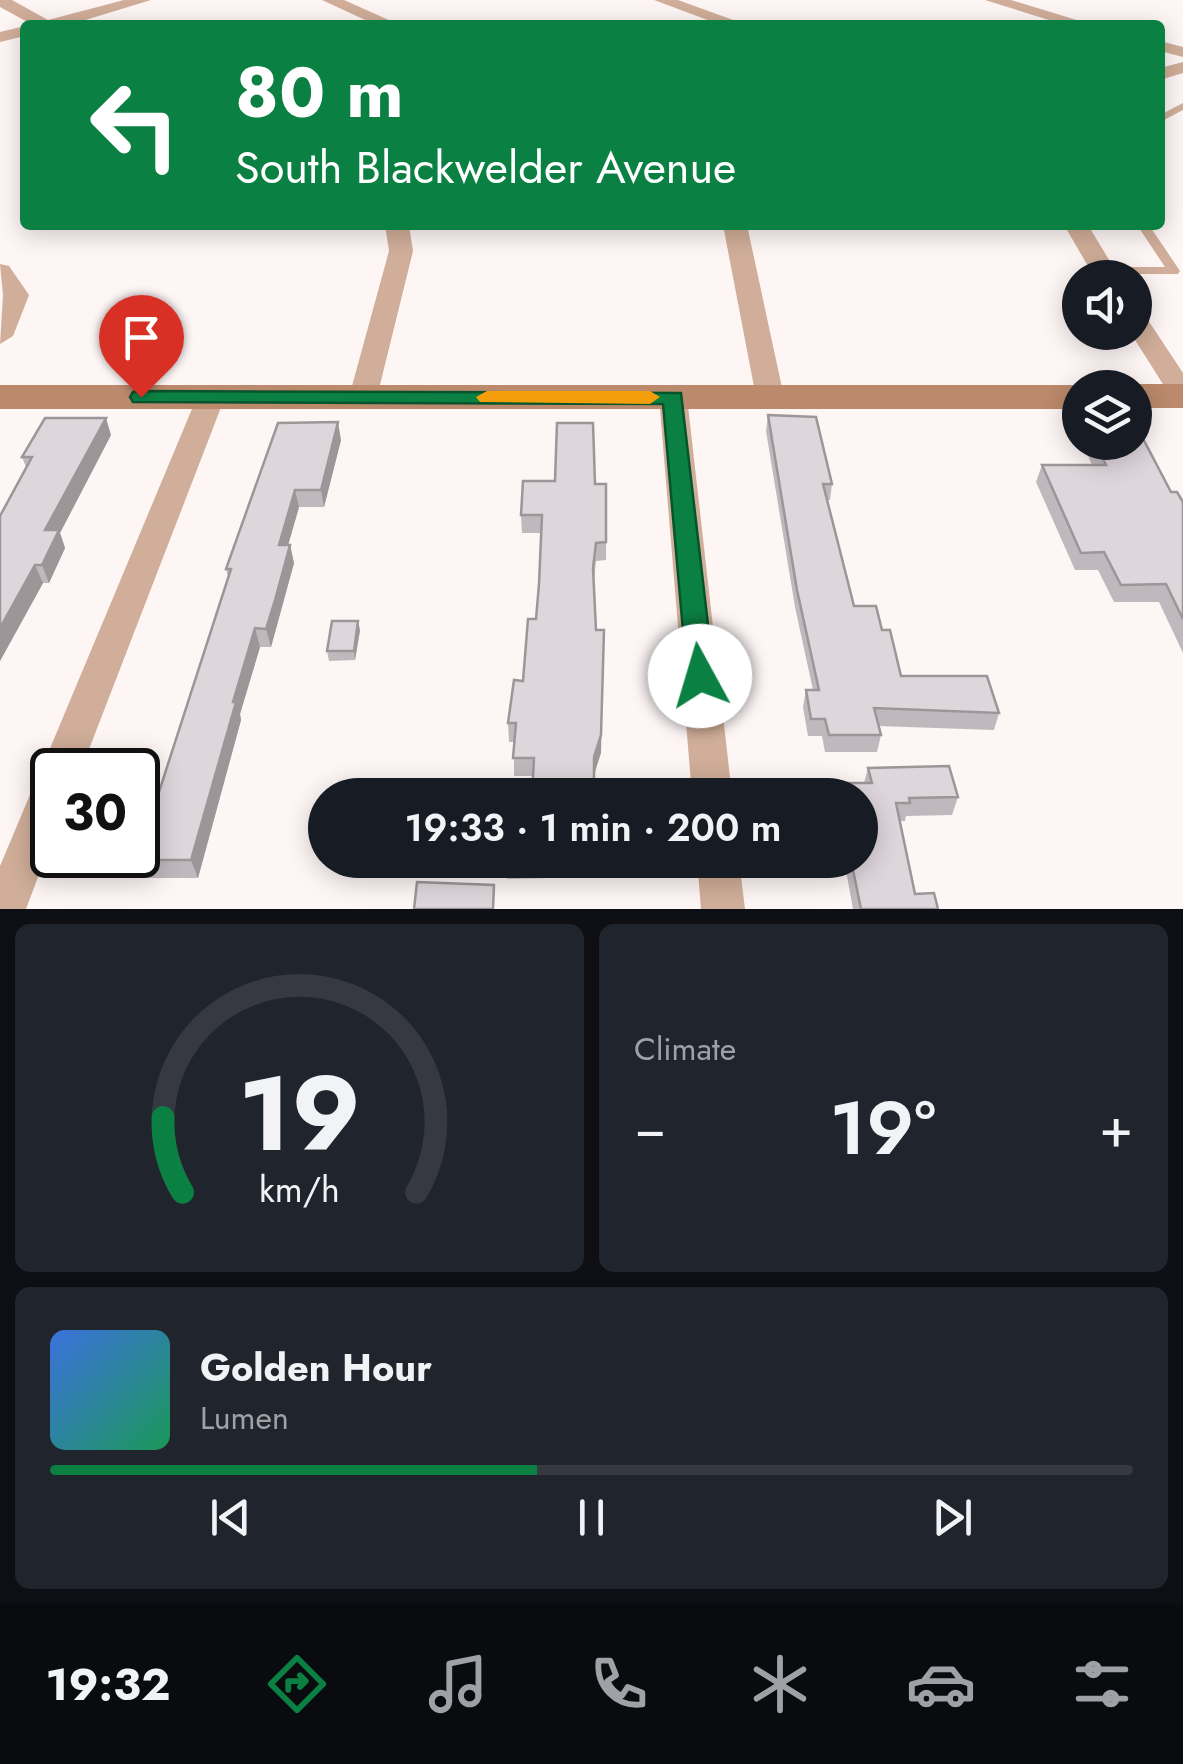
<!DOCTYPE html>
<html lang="en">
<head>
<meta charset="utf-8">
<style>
  body { margin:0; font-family:Jost,sans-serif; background:#20242c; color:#f1f3f6; height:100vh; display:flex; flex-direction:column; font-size:38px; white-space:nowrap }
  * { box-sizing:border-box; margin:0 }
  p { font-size:32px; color:#9ea1a6 }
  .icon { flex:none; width:55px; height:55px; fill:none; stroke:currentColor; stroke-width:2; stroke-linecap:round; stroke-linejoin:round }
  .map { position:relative; height:909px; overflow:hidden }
  .side { display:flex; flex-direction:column; gap:15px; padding:15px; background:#0d0f14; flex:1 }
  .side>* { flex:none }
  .guide { position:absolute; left:20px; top:20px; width:1145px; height:210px; border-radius:10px; box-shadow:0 5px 25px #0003; background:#0b8043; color:#fff; overflow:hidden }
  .tools { position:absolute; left:1062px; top:260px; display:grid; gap:20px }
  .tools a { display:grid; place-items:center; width:90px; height:90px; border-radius:50%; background:#171b24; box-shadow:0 5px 25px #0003; font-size:50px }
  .speed { position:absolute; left:30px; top:748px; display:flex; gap:20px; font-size:50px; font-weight:700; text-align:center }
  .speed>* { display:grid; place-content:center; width:130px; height:130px; border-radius:50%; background:#171b24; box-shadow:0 5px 25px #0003; line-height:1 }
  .speed .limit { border:5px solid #111; border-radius:15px; background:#fff; color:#111 }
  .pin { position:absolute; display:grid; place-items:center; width:85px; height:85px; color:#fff; margin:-102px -42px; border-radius:50% 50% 50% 0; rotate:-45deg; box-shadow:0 0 10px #0007 }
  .pin .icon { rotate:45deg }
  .me { position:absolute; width:110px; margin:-55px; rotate:354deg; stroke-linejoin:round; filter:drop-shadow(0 0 8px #0008) }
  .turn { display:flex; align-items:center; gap:35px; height:210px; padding:0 50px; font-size:45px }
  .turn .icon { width:130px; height:130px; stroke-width:2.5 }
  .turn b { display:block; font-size:70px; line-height:85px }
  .big { font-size:75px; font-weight:600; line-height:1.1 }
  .side .widget { flex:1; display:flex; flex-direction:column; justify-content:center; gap:15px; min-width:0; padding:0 35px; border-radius:15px; background:#20242c }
  .side .dial { align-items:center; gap:0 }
  .dial svg { height:260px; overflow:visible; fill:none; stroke:#363941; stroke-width:7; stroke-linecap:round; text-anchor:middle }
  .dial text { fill:#f1f3f6; stroke:none }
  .song { display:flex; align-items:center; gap:30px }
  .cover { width:120px; height:120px; border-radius:15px; background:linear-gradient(135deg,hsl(220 70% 55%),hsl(150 70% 35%)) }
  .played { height:10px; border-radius:5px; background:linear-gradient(90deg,#0b8043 45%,#363941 45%) }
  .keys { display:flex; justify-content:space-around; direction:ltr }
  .heat { display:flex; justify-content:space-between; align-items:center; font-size:55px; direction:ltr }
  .side .tiles { flex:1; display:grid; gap:15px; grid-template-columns:1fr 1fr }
  .widget:last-child { grid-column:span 2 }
  .trip { position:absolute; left:308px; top:778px; width:570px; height:100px; border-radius:50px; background:#171b24; box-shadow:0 5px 25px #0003; font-weight:600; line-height:100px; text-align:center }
  .dock { display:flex; height:160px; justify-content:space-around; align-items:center; background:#090b0e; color:#9ea1a6 }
  .dock .icon { width:70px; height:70px }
  .dock .active { color:#0b8043 }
  .dock b { font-size:45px; color:#f1f3f6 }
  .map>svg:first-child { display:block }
</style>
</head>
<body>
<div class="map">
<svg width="1183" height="909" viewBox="0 0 1183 909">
  <rect width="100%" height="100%" fill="#fef5f5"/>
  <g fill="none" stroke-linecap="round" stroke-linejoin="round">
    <g fill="#d0ae99" fill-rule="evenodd">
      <polygon points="1183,103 1183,110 1160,122 1160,115"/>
      <polygon points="1137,225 1149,225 1180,271 1178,274 1100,274 1100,268 1104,267 1165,267"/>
    </g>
    <g fill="#d0ae99" fill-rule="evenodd">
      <polygon points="0,0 12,0 48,20 124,0 151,0 69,25 33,25 0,7"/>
      <polygon points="322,0 344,0 400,25 376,25"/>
      <polygon points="654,0 678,0 747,25 721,25"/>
      <polygon points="985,0 1011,0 1093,25 1065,25"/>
      <polygon points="25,26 25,36 0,42 0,32"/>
      <polygon points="1160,41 1183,47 1183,57 1160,51"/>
      <polygon points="1183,62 1183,73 1160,80 1160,68"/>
      <polygon points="385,225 409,225 413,251 377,397 373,403 353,403 349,397 389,251"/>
      <polygon points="723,225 747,225 784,397 780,403 760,403 756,397"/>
      <polygon points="1064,225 1088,225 1120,278 1095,278"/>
      <polygon points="0,264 9,266 29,295 13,336 0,344 3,295"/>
      <polygon points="1135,312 1144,314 1183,373 1183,402 1173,400 1130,332 1135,332"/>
      <polygon points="211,389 221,391 225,397 81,770 52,770 52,840 26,909 0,909 0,866 32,790 38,778 44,776 41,770 197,397 201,391"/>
      <polygon points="673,389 683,391 687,397 732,795 692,795 659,397 663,391"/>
      <polygon points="697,860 739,860 745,909 701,909"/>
    </g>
    <g fill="#bb896b" fill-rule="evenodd">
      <polygon points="1135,384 1183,384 1183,408 1135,408 1135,388 1121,388"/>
      <polygon points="0,385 1080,385 1090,388 1080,388 1080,409 0,409"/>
    </g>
  </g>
  <g fill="#c0b8bc">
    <polygon points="768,415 832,484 830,500 827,500 854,606 882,630 901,676 999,713 994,730 878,726 881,735 877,752 825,752 822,736 808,736 803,707 806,690 813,690 795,607 766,431"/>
    <polygon points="278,423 341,440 324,507 299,507 288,545 290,545 294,563 271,647 260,647 240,714 241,720 198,878 145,878 137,860 228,577 226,569"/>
    <polygon points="111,435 60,533 65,548 49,583 43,583 0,661 0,516 26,467 22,457"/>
    <polygon points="1082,442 1135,442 1171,492 1183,502 1183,653 1159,602 1114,602 1098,570 1075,570 1036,482 1042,465 1092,465"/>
    <polygon points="595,484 606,484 606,560 596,561 594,581 601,753 533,776 514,776 514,742 509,742 508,723 523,681 536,619 541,533 522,533 521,515"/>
    <polygon points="360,630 355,660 329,661 327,651"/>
    <polygon points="868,768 958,797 952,815 906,816 905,821 900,821 915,894 938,909 853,909 844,860 860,860 860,795 834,795 836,783 864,783"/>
    <polygon points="506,860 595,860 594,877 507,879"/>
  </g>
  <g fill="#9c9699">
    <polygon points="106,418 111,435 60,533 65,548 49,583 42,565 45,530"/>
    <polygon points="338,422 341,440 324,507 321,490"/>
    <polygon points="295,490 299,507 283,563 279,545"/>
    <polygon points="290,545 294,563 271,647 266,629"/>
    <polygon points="35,565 43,583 0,661 0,628"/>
    <polygon points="358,621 360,630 355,660 354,651"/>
    <polygon points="255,628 260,647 240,714 241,720 198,878 191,860 233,702"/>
    <polygon points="604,630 601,753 594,775 594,757"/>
  </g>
  <g fill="#dfd6db" stroke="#9c9699" stroke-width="2.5">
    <polygon points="768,415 816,417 832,484 823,484 854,606 876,606 882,630 890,630 901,676 987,676 999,713 874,708 881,735 829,735 825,719 811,719 806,690 819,690 797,590"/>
    <polygon points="45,418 106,418 45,530 59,530 42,565 35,565 0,628 0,516 32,457 22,457"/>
    <polygon points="338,422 321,490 295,490 279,545 290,545 275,600 266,629 255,628 233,702 236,702 191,860 137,860 231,569 226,569 278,423"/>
    <polygon points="557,423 593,423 595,484 606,484 606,542 596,543 593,568 596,630 604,630 601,735 594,757 594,795 532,795 534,758 513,758 516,723 508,723 514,680 523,681 528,619 536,619 539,584 542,515 521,515 523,481 555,481"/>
    <polygon points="1135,426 1140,433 1171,492 1177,492 1183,502 1183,619 1166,584 1121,585 1104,552 1081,553 1042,465 1106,465 1095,442 1135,442"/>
    <polygon points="332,621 358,621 354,651 327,651"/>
    <polygon points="949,766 958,797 909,798 910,803 896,803 915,894 934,893 938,909 861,909 851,860 860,860 860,795 839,795 836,783 872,783 868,768"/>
    <polygon points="417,882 494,885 493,909 414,909"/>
  </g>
  <polygon fill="#0b8043" stroke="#07532c" stroke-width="2.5" points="141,391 681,393 714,676 710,683 700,686 691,683 687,676 663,404 133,402 130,397 133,392"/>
  <polygon fill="#f59e0b" points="487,391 650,391 660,397 650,404 480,402 476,397"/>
</svg>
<div class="tools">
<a><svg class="icon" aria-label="sound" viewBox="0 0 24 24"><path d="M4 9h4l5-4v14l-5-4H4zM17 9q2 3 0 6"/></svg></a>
<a><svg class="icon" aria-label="layers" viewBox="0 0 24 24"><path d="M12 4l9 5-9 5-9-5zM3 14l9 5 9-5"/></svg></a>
</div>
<div class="speed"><div class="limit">30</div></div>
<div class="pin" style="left:141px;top:397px;background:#d93025"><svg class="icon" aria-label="arrive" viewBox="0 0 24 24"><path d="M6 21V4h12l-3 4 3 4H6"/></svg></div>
<svg class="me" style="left:700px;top:676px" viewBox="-20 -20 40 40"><circle r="19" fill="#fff"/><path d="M0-13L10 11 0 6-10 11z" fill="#0b8043"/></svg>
<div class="trip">19:33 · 1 min · 200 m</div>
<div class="guide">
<div class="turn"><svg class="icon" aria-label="left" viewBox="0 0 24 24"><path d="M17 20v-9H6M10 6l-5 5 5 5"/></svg><div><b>80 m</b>South Blackwelder Avenue</div></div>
</div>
</div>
<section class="side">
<div class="tiles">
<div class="widget dial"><svg viewBox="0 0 100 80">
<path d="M14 69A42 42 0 1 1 86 69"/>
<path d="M14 69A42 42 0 0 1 8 46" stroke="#0b8043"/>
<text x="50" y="56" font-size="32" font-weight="700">19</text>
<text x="50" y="72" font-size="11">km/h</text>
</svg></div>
<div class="widget"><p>Climate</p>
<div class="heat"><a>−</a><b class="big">19°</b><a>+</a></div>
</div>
<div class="widget">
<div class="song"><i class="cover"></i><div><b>Golden Hour</b><p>Lumen</p></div></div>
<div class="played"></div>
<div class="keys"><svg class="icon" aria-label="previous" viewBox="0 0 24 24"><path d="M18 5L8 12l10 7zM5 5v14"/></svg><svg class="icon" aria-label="pause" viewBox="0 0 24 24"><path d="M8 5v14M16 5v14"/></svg><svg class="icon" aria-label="next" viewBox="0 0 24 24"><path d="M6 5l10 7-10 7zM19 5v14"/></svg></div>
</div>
</div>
</section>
<nav class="dock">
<b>19:32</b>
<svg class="icon active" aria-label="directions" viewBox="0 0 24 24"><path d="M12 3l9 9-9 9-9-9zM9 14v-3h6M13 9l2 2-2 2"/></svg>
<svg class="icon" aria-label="music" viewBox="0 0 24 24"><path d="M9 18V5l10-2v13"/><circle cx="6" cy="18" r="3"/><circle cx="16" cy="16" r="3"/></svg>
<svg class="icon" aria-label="phone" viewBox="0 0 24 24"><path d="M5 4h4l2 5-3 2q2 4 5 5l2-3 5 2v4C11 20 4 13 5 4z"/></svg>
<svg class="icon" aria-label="climate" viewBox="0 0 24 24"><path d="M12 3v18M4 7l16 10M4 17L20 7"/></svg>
<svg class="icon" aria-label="car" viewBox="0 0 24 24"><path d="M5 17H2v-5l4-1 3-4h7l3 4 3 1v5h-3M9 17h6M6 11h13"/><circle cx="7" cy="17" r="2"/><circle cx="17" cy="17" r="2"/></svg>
<svg class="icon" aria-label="filters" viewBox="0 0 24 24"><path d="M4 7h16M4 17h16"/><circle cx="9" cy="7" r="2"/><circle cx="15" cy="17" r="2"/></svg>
</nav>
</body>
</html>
